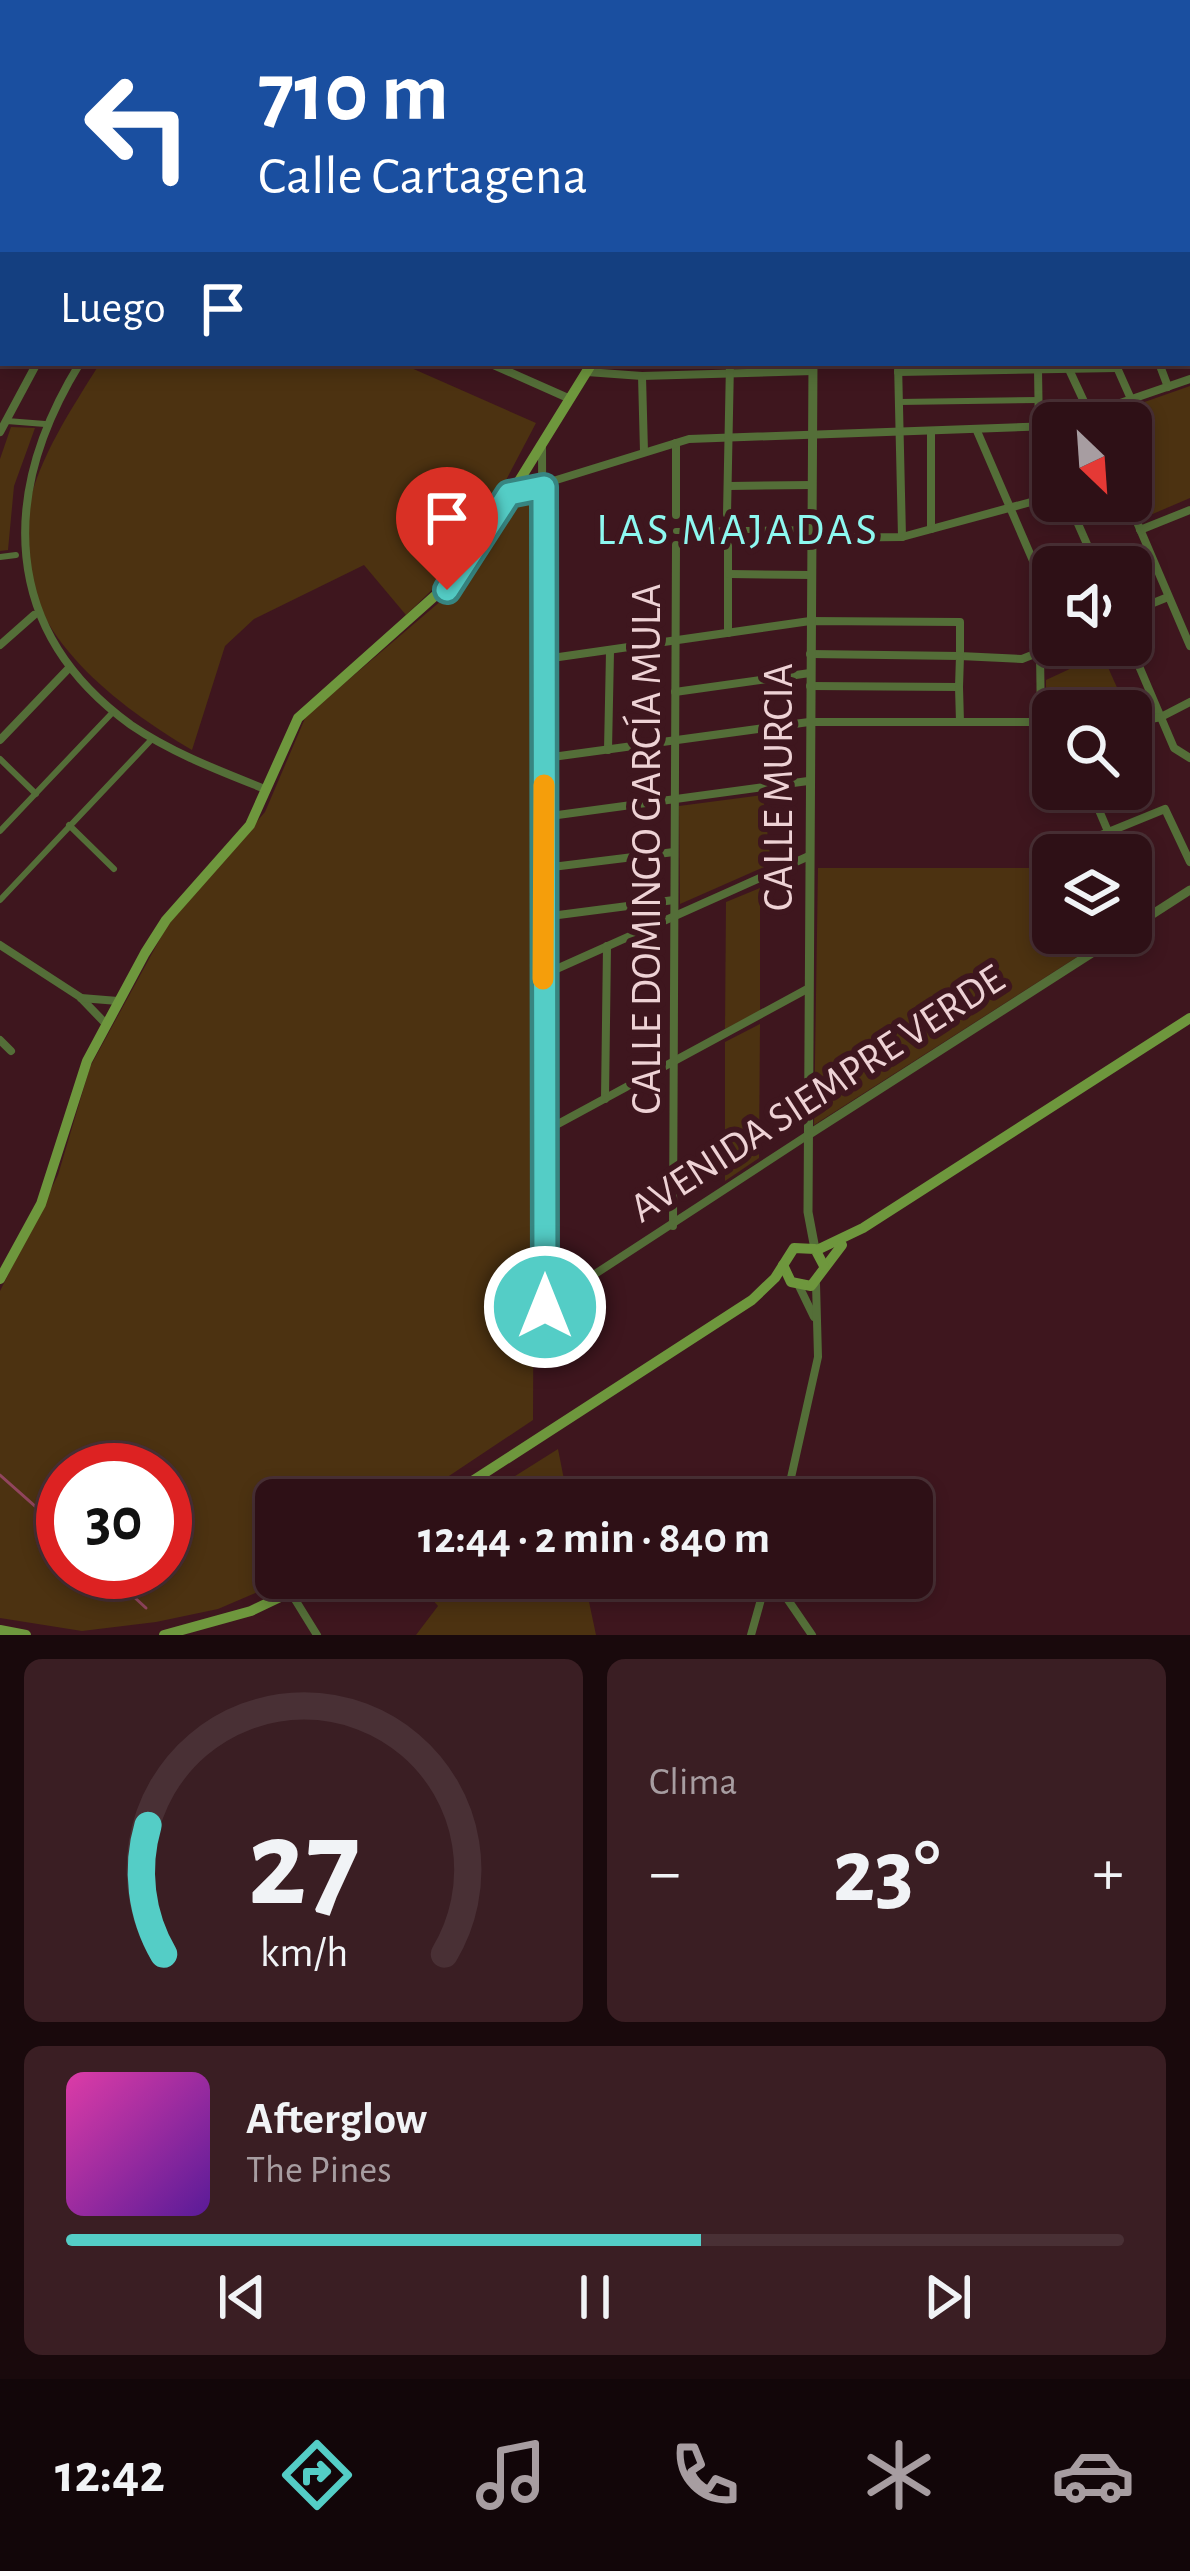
<!DOCTYPE html>
<html lang="es">
<head>
<meta charset="utf-8">
<style>
  body { margin:0; font-family:"Alegreya Sans",sans-serif; background:#3a1e23; color:#f1f3f6; height:100vh; display:flex; flex-direction:column; font-size:45px; white-space:nowrap }
  * { box-sizing:border-box; margin:0 }
  p { font-size:39px; color:#a79da1 }
  .icon { flex:none; width:66px; height:66px; fill:none; stroke:currentColor; stroke-width:2; stroke-linecap:round; stroke-linejoin:round }
  .map { position:relative; height:1635px; overflow:hidden }
  .details { display:flex; flex-direction:column; gap:24px; padding:24px; background:#19090c; flex:1 }
  .details>* { flex:none }
  .guide { position:absolute; left:0px; top:0px; width:1191px; height:366px; box-shadow:0 6px 18px #0003,0 0 0 3px #493035; background:#1a4fa0; color:#fff; overflow:hidden }
  .needle { width:78px; rotate:155deg }
  .fabs { position:absolute; left:1032px; top:402px; display:grid; gap:24px }
  .fabs a { display:grid; place-items:center; width:120px; height:120px; border-radius:18px; background:#2e1016; box-shadow:0 6px 18px #0003,0 0 0 3px #493035; font-size:60px }
  .speed { position:absolute; left:36px; top:1443px; display:flex; gap:24px; font-size:60px; font-weight:700; text-align:center }
  .speed>* { display:grid; place-content:center; width:156px; height:156px; border-radius:50%; background:#2e1016; box-shadow:0 6px 18px #0003,0 0 0 3px #493035; line-height:1 }
  .speed .limit { border:18px solid #d22; background:#fff; color:#111 }
  .pin { position:absolute; display:grid; place-items:center; width:102px; height:102px; color:#fff; margin:-123px -51px; border-radius:50% 50% 50% 0; rotate:-45deg; box-shadow:0 0 12px #0007 }
  .pin .icon { rotate:45deg }
  .me { position:absolute; width:132px; margin:-66px; rotate:0deg; stroke-linejoin:round; filter:drop-shadow(0 0 9px #0008) }
  .turn { display:flex; align-items:center; gap:42px; height:252px; padding:0 60px; font-size:54px }
  .turn .icon { width:156px; height:156px; stroke-width:2.5 }
  .turn b { display:block; font-size:84px; line-height:102px }
  .then { display:flex; align-items:center; height:114px; padding:0 60px; background:#0003; gap:24px; font-size:45px }
  .big { font-size:90px; font-weight:700; line-height:1.1 }
  .details .widget { flex:1; display:flex; flex-direction:column; justify-content:center; gap:18px; min-width:0; padding:0 42px; border-radius:18px; background:#3a1e23 }
  .details .dial { align-items:center; gap:0 }
  .dial svg { height:312px; overflow:visible; fill:none; stroke:#493035; stroke-width:7; stroke-linecap:round; text-anchor:middle }
  .dial text { fill:#f1f3f6; stroke:none }
  .song { display:flex; align-items:center; gap:36px }
  .cover { width:144px; height:144px; border-radius:18px; background:linear-gradient(135deg,hsl(320 70% 55%),hsl(270 70% 35%)) }
  .played { height:12px; border-radius:6px; background:linear-gradient(90deg,#54cdc6 60%,#493035 60%) }
  .keys { display:flex; justify-content:space-around; direction:ltr }
  .heat { display:flex; justify-content:space-between; align-items:center; font-size:66px; direction:ltr }
  .details .tiles { flex:1; display:grid; gap:24px; grid-template-columns:1fr 1fr }
  .widget:last-child { grid-column:span 2 }
  .trip { position:absolute; left:255px; top:1479px; width:678px; height:120px; border-radius:18px; background:#2e1016; box-shadow:0 6px 18px #0003,0 0 0 3px #493035; font-weight:700; line-height:120px; text-align:center }
  .tab-bar { display:flex; height:192px; justify-content:space-around; align-items:center; background:#120609; color:#a79da1 }
  .tab-bar .icon { width:84px; height:84px }
  .tab-bar .current { color:#54cdc6 }
  .tab-bar b { font-size:54px; color:#f1f3f6 }
  .map>svg:first-child { display:block }
</style>
</head>
<body>
<div class="map">
<svg width="1190" height="1635" viewBox="0 0 1190 1635">
  <rect width="100%" height="100%" fill="#3e161e"/>
  <g fill="#4c3211" fill-rule="evenodd">
    <path d="M 100,363 L 400,363 L 536,423 L 465,558 L 406,615 L 364,565 L 254,619 L 225,646 L 192,750 C 111,702 6,623 27,513 C 38,458 71,410 100,363 Z"/>
    <polygon points="1190,386 1190,498 1141,519 1131,497 1131,423 1099,423 1099,418"/>
    <polygon points="11,427 35,428 14,486 8,550 0,551 0,459"/>
    <path d="M 537,493 L 533,1420 L 413,1500 L 276,1500 L 276,1578 L 290,1578 L 218,1609 L 156,1622 L 82,1631 L 0,1618 L 0,1291 L 58,1175 L 90,1067 L 167,926 L 265,812 L 306,716 L 449,594 L 511,503 ZM 63,1470 L 165,1470 L 165,1572 L 63,1572 Z"/>
    <polygon points="1102,654 1119,692 1046,691 1046,680"/>
    <polygon points="763,795 771,864 680,904 679,806"/>
    <polygon points="818,868 1053,868 1053,933 1113,934 814,1125"/>
    <polygon points="760,888 760,1011 725,1029 726,902"/>
    <polygon points="760,1024 759,1158 725,1181 725,1042"/>
    <polygon points="558,1449 568,1500 477,1500"/>
    <polygon points="414,1578 584,1578 596,1635 416,1635 438,1606"/>
  </g>
  <g fill="none" stroke-linecap="round" stroke-linejoin="round">
    <g stroke="#91455d" stroke-width="3">
      <polyline points="0,1475 63,1531"/>
      <polyline points="107,1572 146,1608"/>
    </g>
    <g stroke="#546e38" stroke-width="6">
      <polyline points="186,3 190,0"/>
      <polyline points="0,86 3,84"/>
      <polyline points="899,402 1039,400"/>
      <polyline points="7,421 45,424"/>
      <polyline points="676,531 810,529"/>
      <polyline points="0,557 16,555"/>
      <polyline points="0,759 36,794"/>
      <polyline points="69,825 114,869"/>
      <polyline points="0,831 113,712"/>
      <polyline points="0,900 152,739"/>
    </g>
    <g stroke="#546e38" stroke-width="8">
      <polyline points="250,0 252,3"/>
      <polyline points="297,0 299,3"/>
      <polyline points="729,0 734,3"/>
      <polyline points="814,0 814,3"/>
      <polyline points="201,3 205,0"/>
      <polyline points="262,3 267,0"/>
      <polyline points="419,3 424,0"/>
      <polyline points="438,3 443,0"/>
      <polyline points="545,3 549,0"/>
      <polyline points="750,3 752,0"/>
      <polyline points="846,3 846,0"/>
      <polyline points="1188,10 1190,10"/>
      <polyline points="1188,41 1190,41"/>
      <polyline points="0,97 3,96"/>
      <polyline points="0,230 3,229"/>
      <polyline points="0,239 3,238"/>
      <polyline points="0,278 3,278"/>
      <polyline points="0,312 3,311"/>
      <polyline points="1188,315 1190,320"/>
      <path d="M 80,363 C 0,493 0,630 131,725 C 172,753 220,771 265,789"/>
      <polyline points="489,363 568,398"/>
      <polyline points="898,363 902,537"/>
      <polyline points="1066,363 1094,423"/>
      <polyline points="1115,363 1131,399"/>
      <polyline points="1159,363 1168,387"/>
      <polyline points="1038,370 1039,430 1053,465"/>
      <polyline points="587,372 642,376 813,371"/>
      <polyline points="898,372 1117,368"/>
      <polyline points="642,376 644,452"/>
      <polyline points="1062,423 1190,379"/>
      <polyline points="977,431 1053,607"/>
      <polyline points="0,432 37,363"/>
      <polyline points="676,443 676,515"/>
      <polyline points="542,445 545,1307"/>
      <polyline points="729,486 812,485"/>
      <polyline points="511,494 689,439 1053,426"/>
      <polyline points="1068,501 1097,567"/>
      <polyline points="1128,501 1190,646"/>
      <polyline points="727,514 730,363"/>
      <polyline points="931,529 931,431"/>
      <polyline points="1140,530 1190,510"/>
      <polyline points="811,538 902,537 1053,496"/>
      <polyline points="728,546 728,633"/>
      <polyline points="729,574 812,575"/>
      <polyline points="1131,612 1168,597"/>
      <polyline points="0,645 34,615"/>
      <polyline points="1130,645 1174,748 1190,758"/>
      <polyline points="1040,653 1041,722"/>
      <polyline points="545,659 810,621 960,622 960,656 1022,659 1057,645"/>
      <polyline points="810,686 959,687 960,656 810,654"/>
      <polyline points="959,687 960,722"/>
      <polyline points="675,692 810,673"/>
      <polyline points="1131,723 1161,717 1190,702"/>
      <polyline points="0,740 69,668"/>
      <polyline points="608,750 610,652"/>
      <polyline points="545,758 809,722 1053,722"/>
      <polyline points="1090,789 1118,855"/>
      <polyline points="543,817 808,781"/>
      <polyline points="1083,855 1079,844 1165,809 1190,862"/>
      <polyline points="544,868 674,852"/>
      <polyline points="1131,884 1146,918"/>
      <polyline points="543,917 674,900"/>
      <polyline points="0,945 80,997 106,1024"/>
      <polyline points="543,975 809,856"/>
      <polyline points="81,998 118,1001"/>
      <polyline points="0,1040 11,1051"/>
      <polyline points="605,1099 607,946"/>
      <polyline points="545,1131 809,988"/>
      <polyline points="673,1226 676,545"/>
      <polyline points="799,1286 814,1317"/>
      <polyline points="546,1306 808,1135"/>
      <polyline points="786,1500 818,1357 816,1284"/>
      <polyline points="773,1578 812,1635"/>
      <polyline points="291,1593 317,1635"/>
      <polyline points="751,1635 767,1578"/>
    </g>
    <g stroke="#546e38" stroke-width="9">
      <polyline points="813,363 808,1212 815,1249"/>
      <polyline points="1131,928 1190,890"/>
      <polyline points="808,1135 1123,933"/>
    </g>
    <g stroke="#6e973d" stroke-width="10">
      <polyline points="817,1250 863,1228 1190,1018"/>
      <polyline points="783,1265 791,1282 811,1286 842,1245"/>
      <polyline points="0,1279 41,1204 87,1061 145,953 166,920 250,825 298,718 464,570 592,363"/>
      <polyline points="443,1500 752,1300 775,1278 794,1248 815,1249 824,1266"/>
      <polyline points="0,1630 26,1635"/>
      <polyline points="164,1635 251,1611 320,1578"/>
    </g>
  </g>
  <g fill="none" stroke-linecap="round" stroke-linejoin="round">
    <defs>
      <polyline id="route" points="447,590 509,494 544,487 545,1307"/>
    </defs>
    <use href="#route" stroke="#378581" stroke-width="30"/>
    <use href="#route" stroke="#54cdc6" stroke-width="21"/>
    <polyline stroke="#f59e0b" stroke-width="21" points="543,979 544,785"/>
  </g>
  <g text-anchor="middle" stroke-width="12" stroke-linejoin="round" paint-order="stroke">
    <g font-size="42" fill="#eed2d5" stroke="#3e161e">
      <text transform="translate(777 787) rotate(-90)" y="15">CALLE MURCIA</text>
      <text transform="translate(645 849) rotate(-90)" y="15">CALLE DOMINGO GARCÍA MULA</text>
      <text transform="translate(816 1092) rotate(-33)" y="15">AVENIDA SIEMPRE VERDE</text>
    </g>
    <g font-size="45" letter-spacing="3" fill="#8df8f0" stroke="#3e161e">
      <text x="738" y="544">LAS MAJADAS</text>
    </g>
  </g>
</svg>
<div class="fabs">
<a><svg class="needle" viewBox="-14 -14 28 28"><path d="M0-13l5 13h-10z" fill="#e53935"/><path d="M0 13l5-13h-10z" fill="#a79da1"/></svg></a>
<a><svg class="icon" aria-label="sound" viewBox="0 0 24 24"><path d="M4 9h4l5-4v14l-5-4H4zM17 9q2 3 0 6"/></svg></a>
<a><svg class="icon" aria-label="search" viewBox="0 0 24 24"><circle cx="10" cy="10" r="6"/><path d="M15 15l6 6"/></svg></a>
<a><svg class="icon" aria-label="layers" viewBox="0 0 24 24"><path d="M12 4l9 5-9 5-9-5zM3 14l9 5 9-5"/></svg></a>
</div>
<div class="speed"><div class="limit">30</div></div>
<div class="pin" style="left:447px;top:590px;background:#d93025"><svg class="icon" aria-label="arrive" viewBox="0 0 24 24"><path d="M6 21V4h12l-3 4 3 4H6"/></svg></div>
<svg class="me" style="left:545px;top:1307px" viewBox="-20 -20 40 40"><circle r="17" fill="#54cdc6" stroke="#fff" stroke-width="3"/><path d="M0-11L8 9 0 5-8 9z" fill="#fff"/></svg>
<div class="trip">12:44 · 2 min · 840 m</div>
<div class="guide">
<div class="turn"><svg class="icon" aria-label="left" viewBox="0 0 24 24"><path d="M17 20v-9H6M10 6l-5 5 5 5"/></svg><div><b>710 m</b>Calle Cartagena</div></div>
<div class="then">Luego<svg class="icon" aria-label="arrive" viewBox="0 0 24 24"><path d="M6 21V4h12l-3 4 3 4H6"/></svg></div>
</div>
</div>
<section class="details">
<div class="tiles">
<div class="widget dial"><svg viewBox="0 0 100 80">
<path d="M14 69A42 42 0 1 1 86 69"/>
<path d="M14 69A42 42 0 0 1 10 36" stroke="#54cdc6"/>
<text x="50" y="56" font-size="32" font-weight="700">27</text>
<text x="50" y="72" font-size="11">km/h</text>
</svg></div>
<div class="widget"><p>Clima</p>
<div class="heat"><a>−</a><b class="big">23°</b><a>+</a></div>
</div>
<div class="widget">
<div class="song"><i class="cover"></i><div><b>Afterglow</b><p>The Pines</p></div></div>
<div class="played"></div>
<div class="keys"><svg class="icon" aria-label="previous" viewBox="0 0 24 24"><path d="M18 5L8 12l10 7zM5 5v14"/></svg><svg class="icon" aria-label="pause" viewBox="0 0 24 24"><path d="M8 5v14M16 5v14"/></svg><svg class="icon" aria-label="next" viewBox="0 0 24 24"><path d="M6 5l10 7-10 7zM19 5v14"/></svg></div>
</div>
</div>
</section>
<nav class="tab-bar">
<b>12:42</b>
<svg class="icon current" aria-label="directions" viewBox="0 0 24 24"><path d="M12 3l9 9-9 9-9-9zM9 14v-3h6M13 9l2 2-2 2"/></svg>
<svg class="icon" aria-label="music" viewBox="0 0 24 24"><path d="M9 18V5l10-2v13"/><circle cx="6" cy="18" r="3"/><circle cx="16" cy="16" r="3"/></svg>
<svg class="icon" aria-label="phone" viewBox="0 0 24 24"><path d="M5 4h4l2 5-3 2q2 4 5 5l2-3 5 2v4C11 20 4 13 5 4z"/></svg>
<svg class="icon" aria-label="climate" viewBox="0 0 24 24"><path d="M12 3v18M4 7l16 10M4 17L20 7"/></svg>
<svg class="icon" aria-label="car" viewBox="0 0 24 24"><path d="M5 17H2v-5l4-1 3-4h7l3 4 3 1v5h-3M9 17h6M6 11h13"/><circle cx="7" cy="17" r="2"/><circle cx="17" cy="17" r="2"/></svg>
</nav>
</body>
</html>
